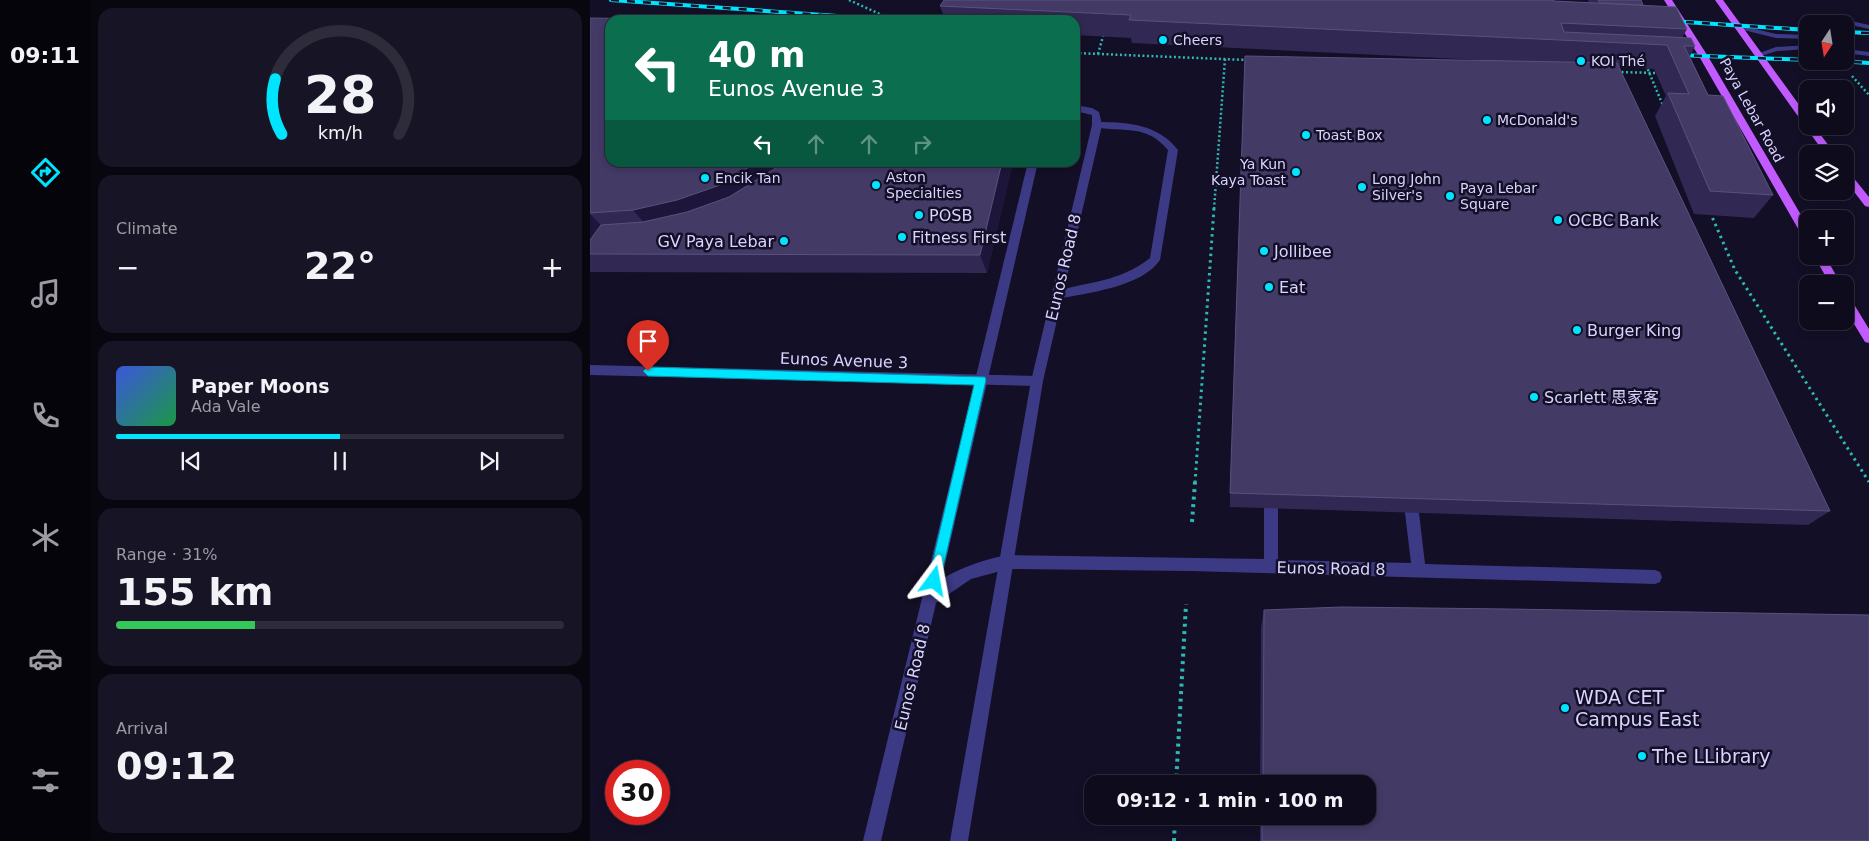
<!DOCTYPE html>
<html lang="en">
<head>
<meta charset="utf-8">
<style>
  body { margin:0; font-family:"DejaVu Sans","Noto Sans SC",sans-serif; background:#171425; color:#f1f3f6; height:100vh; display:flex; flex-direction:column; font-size:19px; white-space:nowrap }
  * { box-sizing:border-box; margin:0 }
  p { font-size:16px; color:#9b9ba3 }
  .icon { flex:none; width:28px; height:28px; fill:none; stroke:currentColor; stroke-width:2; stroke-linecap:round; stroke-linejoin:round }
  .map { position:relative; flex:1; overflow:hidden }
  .drawer { display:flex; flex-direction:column; gap:8px; padding:8px; background:#08060f; width:500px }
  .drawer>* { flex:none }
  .banner { position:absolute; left:15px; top:15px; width:475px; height:152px; border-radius:15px; box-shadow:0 2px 8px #0003,0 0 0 1px #2e2b3b; background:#0b6e4f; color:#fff; overflow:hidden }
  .needle { width:32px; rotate:192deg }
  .fabs { position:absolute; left:1209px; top:15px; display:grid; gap:10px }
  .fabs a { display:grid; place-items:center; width:55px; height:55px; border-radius:10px; background:#0e0b1c; box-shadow:0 2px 8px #0003,0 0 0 1px #2e2b3b; font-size:25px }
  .speed { position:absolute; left:15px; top:760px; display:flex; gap:10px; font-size:25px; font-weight:700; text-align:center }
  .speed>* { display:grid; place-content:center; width:65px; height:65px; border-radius:50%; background:#0e0b1c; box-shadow:0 2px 8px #0003,0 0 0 1px #2e2b3b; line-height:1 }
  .speed .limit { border:8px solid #d22; background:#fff; color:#111 }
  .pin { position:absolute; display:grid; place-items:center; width:42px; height:42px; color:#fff; margin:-51px -21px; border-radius:50% 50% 50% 0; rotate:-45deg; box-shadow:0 0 5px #0007 }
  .pin .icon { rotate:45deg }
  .me { position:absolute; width:55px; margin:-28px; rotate:13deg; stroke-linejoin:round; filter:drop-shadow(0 0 4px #0008) }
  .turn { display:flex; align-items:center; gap:18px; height:105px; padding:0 20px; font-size:22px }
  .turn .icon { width:65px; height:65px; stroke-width:2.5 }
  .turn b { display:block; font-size:35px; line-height:42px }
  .lanes { display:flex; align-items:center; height:48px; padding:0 20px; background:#0003; justify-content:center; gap:25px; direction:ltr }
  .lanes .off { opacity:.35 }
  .big { font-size:38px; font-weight:800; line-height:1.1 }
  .drawer .card { flex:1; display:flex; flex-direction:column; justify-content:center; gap:8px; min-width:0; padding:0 18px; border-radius:15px; background:#171425 }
  .drawer .dial { align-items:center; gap:0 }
  .dial svg { height:130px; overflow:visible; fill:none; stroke:#2e2b3b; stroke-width:7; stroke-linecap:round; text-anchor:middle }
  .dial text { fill:#f1f3f6; stroke:none }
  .song { display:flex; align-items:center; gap:15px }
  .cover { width:60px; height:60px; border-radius:8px; background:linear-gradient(135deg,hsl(230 70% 55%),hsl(140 70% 35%)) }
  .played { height:5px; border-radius:2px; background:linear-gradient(90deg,#00e5ff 50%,#2e2b3b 50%) }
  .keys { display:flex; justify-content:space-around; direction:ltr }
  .heat { display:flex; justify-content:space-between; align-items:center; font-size:28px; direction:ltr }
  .charge { height:8px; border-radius:4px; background:linear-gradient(90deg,#34c759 31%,#2e2b3b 0) }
  .trip { position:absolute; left:494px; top:775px; width:292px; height:50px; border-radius:15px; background:#0e0b1c; box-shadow:0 2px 8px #0003,0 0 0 1px #2e2b3b; font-weight:800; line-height:50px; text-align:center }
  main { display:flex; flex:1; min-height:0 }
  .tab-bar { display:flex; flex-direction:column; width:90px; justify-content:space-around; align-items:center; background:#06040b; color:#9b9ba3 }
  .tab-bar .icon { width:35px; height:35px }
  .tab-bar .on { color:#00e5ff }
  .tab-bar b { font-size:22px; color:#f1f3f6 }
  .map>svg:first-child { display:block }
</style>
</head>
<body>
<main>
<nav class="tab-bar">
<b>09:11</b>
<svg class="icon on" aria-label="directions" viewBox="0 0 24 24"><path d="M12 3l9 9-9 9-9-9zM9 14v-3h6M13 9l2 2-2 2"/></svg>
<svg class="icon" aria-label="music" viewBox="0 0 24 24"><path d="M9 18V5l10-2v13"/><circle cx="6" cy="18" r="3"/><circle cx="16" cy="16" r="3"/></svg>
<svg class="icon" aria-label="phone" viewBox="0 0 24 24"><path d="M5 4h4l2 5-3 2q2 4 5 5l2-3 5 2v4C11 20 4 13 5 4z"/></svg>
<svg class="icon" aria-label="climate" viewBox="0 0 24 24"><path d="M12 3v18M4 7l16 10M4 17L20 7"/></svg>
<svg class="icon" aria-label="car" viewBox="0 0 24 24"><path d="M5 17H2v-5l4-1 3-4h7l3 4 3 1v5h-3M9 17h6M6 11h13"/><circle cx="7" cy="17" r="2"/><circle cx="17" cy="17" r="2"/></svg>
<svg class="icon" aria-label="filters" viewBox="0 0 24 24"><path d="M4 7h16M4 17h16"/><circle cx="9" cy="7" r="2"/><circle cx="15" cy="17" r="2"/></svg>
</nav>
<section class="drawer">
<div class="card dial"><svg viewBox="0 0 100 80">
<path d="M14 69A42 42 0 1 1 86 69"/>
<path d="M14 69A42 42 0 0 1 10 35" stroke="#00e5ff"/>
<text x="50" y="56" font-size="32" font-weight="700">28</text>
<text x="50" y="72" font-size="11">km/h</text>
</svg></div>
<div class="card"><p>Climate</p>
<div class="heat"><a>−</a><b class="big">22°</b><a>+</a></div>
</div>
<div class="card">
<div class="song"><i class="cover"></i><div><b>Paper Moons</b><p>Ada Vale</p></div></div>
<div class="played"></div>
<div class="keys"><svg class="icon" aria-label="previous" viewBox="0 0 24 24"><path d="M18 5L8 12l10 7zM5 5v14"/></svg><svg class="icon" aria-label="pause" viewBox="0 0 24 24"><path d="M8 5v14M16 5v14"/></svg><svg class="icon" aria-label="next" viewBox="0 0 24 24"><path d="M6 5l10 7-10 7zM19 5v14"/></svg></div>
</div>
<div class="card"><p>Range · 31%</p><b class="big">155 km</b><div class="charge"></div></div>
<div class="card"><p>Arrival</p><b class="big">09:12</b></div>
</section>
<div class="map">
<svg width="1279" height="841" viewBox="0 0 1279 841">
  <rect width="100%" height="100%" fill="#130f26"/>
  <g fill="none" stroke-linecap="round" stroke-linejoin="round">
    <g stroke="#2fb8b0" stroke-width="2.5" stroke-dasharray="2 2.5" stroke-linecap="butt">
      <polyline points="259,0 292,15 294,20"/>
      <polyline points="485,53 657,60"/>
      <polyline points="508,54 514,33"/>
      <polyline points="1056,65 1074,108"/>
      <polyline points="1027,72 1067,73"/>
      <polyline points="1262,76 1279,95"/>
      <polyline points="624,209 635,59"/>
    </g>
    <g stroke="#2fb8b0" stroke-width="3" stroke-dasharray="2.5 4" stroke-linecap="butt">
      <polyline points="1120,212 1145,270 1279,482"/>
      <polyline points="605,483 624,208"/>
    </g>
    <g stroke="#2fb8b0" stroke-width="4" stroke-dasharray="3 4.5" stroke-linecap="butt">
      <polyline points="602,522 605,482"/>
      <polyline points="586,784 596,604"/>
      <polyline points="584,841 585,816"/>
    </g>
    <g fill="#3d3a85" fill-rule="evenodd">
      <polygon points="1248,18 1279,25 1279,29 1248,22 1226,24"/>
      <polygon points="1145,24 1186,34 1218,35 1218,39 1186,38 1145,28"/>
      <polygon points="1218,45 1218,49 1187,51 1168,57 1164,55 1186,47"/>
      <polygon points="1255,49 1279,52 1279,56 1255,53"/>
      <path d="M 507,122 C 537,122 568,124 588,150 L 570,260 C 552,287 497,293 467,299 L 461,295 L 463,292 C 499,281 528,283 560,258 L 578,150 C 555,123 534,133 504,127 L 502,125 Z"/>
      <polygon points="0,365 447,376 451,378 453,381 451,384 447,386 0,375"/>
      <path d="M 681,502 L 686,504 L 688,508 L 688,560 L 821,563 L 815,513 L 817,509 L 822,507 L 827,509 L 829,513 L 835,564 L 1065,570 L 1070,572 L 1072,577 L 1070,582 L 1065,584 L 600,571 L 418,569 L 381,579 L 340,607 L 335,605 L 333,600 C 343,575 393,559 418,555 L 674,559 L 674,508 L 676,504 Z"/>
    </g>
    <g fill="#3d3a85" fill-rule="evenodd">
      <polygon points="485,105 502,108 509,112 512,125 453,381 378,841 360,841 441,381 502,125 502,115 485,111"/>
      <polygon points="438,162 448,162 291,841 273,841"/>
    </g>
    <g fill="#c25bff" fill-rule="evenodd">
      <polygon points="1074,0 1082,0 1119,58 1218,227 1218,239 1214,239 1110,58"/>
      <polygon points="1125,0 1133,0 1218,117 1218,126 1224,126 1245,154 1235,154"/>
      <polygon points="1255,170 1258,171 1279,197 1279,207 1275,206 1255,180"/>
      <polygon points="1224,256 1235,256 1251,284 1240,284"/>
      <polygon points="1255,295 1259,296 1279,329 1279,343 1275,342 1255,309"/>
    </g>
    <defs>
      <g id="rail">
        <polyline points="21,0 305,20"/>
        <polyline points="1080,21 1218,30"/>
        <polyline points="1255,32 1279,33"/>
        <polyline points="1088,55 1218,60"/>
        <polyline points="1248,61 1279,63"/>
      </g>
    </defs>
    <use href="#rail" stroke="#00e5ff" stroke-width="4"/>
    <use href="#rail" stroke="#130f26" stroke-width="2.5" stroke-dasharray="8" stroke-linecap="butt"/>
  </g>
  <g fill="#312854">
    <polygon points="998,0 1051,0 1053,5 1097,29 1092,38 1105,46 1100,56 1118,95 1183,195 1164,218 1104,214 1065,116 1076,96 1064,69 1029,67 1240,511 1218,525 640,507 640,493 891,60 542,43 541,38 485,35 485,20 355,20 350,6 964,1 999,3"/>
    <polygon points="0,18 20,162 423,162 397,273 0,272"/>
    <polygon points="674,610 1279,841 670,841 670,816 778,816 778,784 670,784 671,627"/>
  </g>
  <g fill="#1d163a">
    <polygon points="167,162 220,162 70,241 43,210"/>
    <polygon points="412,162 423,162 397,273 390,255"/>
    <polygon points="0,214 29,244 0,254"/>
  </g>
  <g fill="#433a66" stroke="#5a527e">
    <polygon points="354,0 963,0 964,1 1086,7 1097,29 971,23 974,32 1101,38 1105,46 1094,46 1118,95 1133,96 1183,195 1120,191 1078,93 1099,94 1077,45 539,20 541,15 350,6"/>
    <polygon points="1008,0 1051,0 1053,5 1010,3"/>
    <polygon points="0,18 146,20 20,20 20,162 167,162 130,185 87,200 43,210 0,213"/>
    <polygon points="655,56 1027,63 1240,511 640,493"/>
    <polygon points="192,162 412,162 390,255 0,254 0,240 11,225 53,222 97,212 139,197 189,166"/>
    <polygon points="752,607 917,609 1279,615 1279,841 672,841 672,816 778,816 778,784 673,784 674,610"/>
  </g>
  <polygon fill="#00e5ff" stroke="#0095a6" points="58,367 395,377 396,380 349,586 344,588 340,586 338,581 384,385 58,376 53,371"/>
  <g fill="#00e5ff" stroke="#130f26" stroke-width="2">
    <circle cx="573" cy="40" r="5"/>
    <circle cx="991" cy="61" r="5"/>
    <circle cx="897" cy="120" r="5"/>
    <circle cx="716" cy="135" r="5"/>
    <circle cx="706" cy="172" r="5"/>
    <circle cx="115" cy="178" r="5"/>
    <circle cx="286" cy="185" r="5"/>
    <circle cx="772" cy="187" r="5"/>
    <circle cx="860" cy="196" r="5"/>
    <circle cx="329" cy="215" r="5"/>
    <circle cx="968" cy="220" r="5"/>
    <circle cx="312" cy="237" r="5"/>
    <circle cx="194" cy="241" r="5"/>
    <circle cx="674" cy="251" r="5"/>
    <circle cx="679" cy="287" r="5"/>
    <circle cx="987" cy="330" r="5"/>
    <circle cx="944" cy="397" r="5"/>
    <circle cx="975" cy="708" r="5"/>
    <circle cx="1052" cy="756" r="5"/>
  </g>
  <g text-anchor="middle" stroke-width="5" stroke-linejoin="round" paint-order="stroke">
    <g font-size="14" fill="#d9d4ff" stroke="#130f26" text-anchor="start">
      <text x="583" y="45">Cheers</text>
      <text x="1001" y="66">KOI Thé</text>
      <text x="907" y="125">McDonald's</text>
      <text x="726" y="140">Toast Box</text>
      <text x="696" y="169" text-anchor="end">Ya Kun<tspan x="696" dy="16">Kaya Toast</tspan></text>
      <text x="296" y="182">Aston<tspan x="296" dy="16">Specialties</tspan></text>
      <text x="125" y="183">Encik Tan</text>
      <text x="782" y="184">Long John<tspan x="782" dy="16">Silver's</tspan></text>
      <text x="870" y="193">Paya Lebar<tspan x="870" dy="16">Square</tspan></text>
    </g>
    <g font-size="14" fill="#d9d4ff" stroke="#130f26">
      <text transform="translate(1162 110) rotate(61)" y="5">Paya Lebar Road</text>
    </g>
    <g font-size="16" fill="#d9d4ff" stroke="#130f26" text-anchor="start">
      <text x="339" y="221">POSB</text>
      <text x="978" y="226">OCBC Bank</text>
      <text x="322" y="243">Fitness First</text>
      <text x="184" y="247" text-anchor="end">GV Paya Lebar</text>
      <text x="684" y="257">Jollibee</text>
      <text x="689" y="293">Eat</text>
      <text x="997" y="336">Burger King</text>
      <text x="954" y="403">Scarlett 思家客</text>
    </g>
    <g font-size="16" fill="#d9d4ff" stroke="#130f26">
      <text transform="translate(473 267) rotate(-77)" y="6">Eunos Road 8</text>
      <text transform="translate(254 360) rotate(2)" y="6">Eunos Avenue 3</text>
      <text transform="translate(741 568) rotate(1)" y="6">Eunos Road 8</text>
      <text transform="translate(322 677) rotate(-77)" y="6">Eunos Road 8</text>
    </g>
    <g font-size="19" fill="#d9d4ff" stroke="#130f26" text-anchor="start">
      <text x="985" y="704">WDA CET<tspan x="985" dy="22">Campus East</tspan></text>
      <text x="1062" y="763">The LLibrary</text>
    </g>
  </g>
</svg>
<div class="fabs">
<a><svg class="needle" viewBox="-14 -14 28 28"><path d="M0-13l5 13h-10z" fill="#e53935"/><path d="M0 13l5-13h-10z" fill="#9b9ba3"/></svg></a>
<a><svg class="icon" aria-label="sound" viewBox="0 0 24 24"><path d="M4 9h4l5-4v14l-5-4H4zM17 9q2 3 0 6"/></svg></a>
<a><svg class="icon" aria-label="layers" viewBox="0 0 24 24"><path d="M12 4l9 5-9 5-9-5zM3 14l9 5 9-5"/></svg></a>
<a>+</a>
<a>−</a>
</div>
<div class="speed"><div class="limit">30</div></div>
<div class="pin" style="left:58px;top:371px;background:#d93025"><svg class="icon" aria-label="arrive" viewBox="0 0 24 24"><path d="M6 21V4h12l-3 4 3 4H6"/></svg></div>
<svg class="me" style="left:344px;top:581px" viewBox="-20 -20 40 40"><path d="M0-17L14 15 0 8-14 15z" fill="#00e5ff" stroke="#fff" stroke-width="4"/></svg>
<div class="trip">09:12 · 1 min · 100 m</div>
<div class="banner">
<div class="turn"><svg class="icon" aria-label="left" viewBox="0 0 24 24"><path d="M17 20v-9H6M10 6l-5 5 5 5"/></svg><div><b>40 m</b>Eunos Avenue 3</div></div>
<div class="lanes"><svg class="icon" aria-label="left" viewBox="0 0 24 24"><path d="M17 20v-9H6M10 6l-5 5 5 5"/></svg><svg class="icon off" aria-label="ahead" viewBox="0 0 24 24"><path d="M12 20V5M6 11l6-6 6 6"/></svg><svg class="icon off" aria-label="ahead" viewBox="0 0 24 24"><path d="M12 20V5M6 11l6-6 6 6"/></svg><svg class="icon off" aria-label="right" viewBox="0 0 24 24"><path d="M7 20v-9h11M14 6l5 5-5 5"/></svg></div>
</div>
</div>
</main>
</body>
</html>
